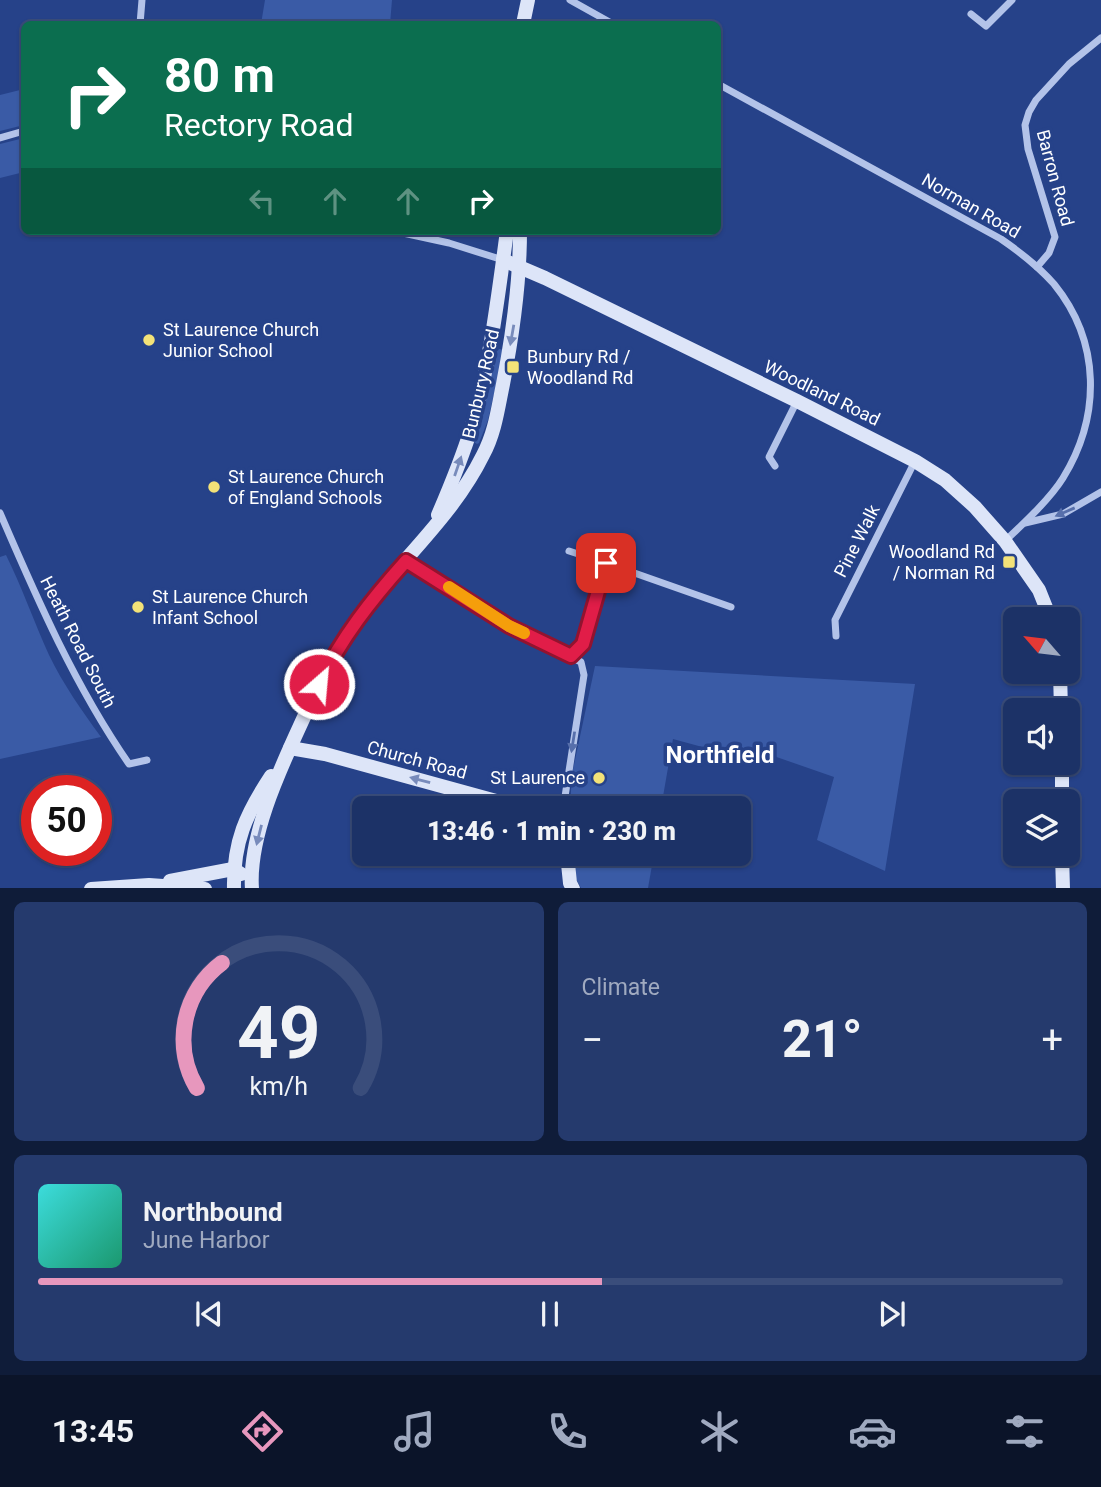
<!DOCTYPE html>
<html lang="en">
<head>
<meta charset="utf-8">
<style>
  body { margin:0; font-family:Roboto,sans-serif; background:#253a6d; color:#f1f3f6; height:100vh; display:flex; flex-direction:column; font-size:26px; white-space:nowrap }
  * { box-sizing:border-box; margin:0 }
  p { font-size:23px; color:#a0aac0 }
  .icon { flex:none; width:38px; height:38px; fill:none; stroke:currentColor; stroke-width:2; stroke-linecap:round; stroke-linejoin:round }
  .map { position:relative; height:888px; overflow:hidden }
  .sheet { display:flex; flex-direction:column; gap:14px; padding:14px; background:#0f1c39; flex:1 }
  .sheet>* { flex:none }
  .guide { position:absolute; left:21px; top:21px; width:700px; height:214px; border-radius:10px; box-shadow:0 2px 5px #0004,0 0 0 2px #3a4d7b; background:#0b6e4f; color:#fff; overflow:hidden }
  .needle { width:46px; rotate:298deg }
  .fabs { position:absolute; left:1003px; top:607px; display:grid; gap:14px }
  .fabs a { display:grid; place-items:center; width:77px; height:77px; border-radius:10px; background:#1c3267; box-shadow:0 2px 5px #0004,0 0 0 2px #3a4d7b; font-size:35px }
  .speed { position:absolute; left:21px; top:775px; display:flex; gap:14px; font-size:35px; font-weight:700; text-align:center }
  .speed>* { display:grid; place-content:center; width:91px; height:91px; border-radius:50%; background:#1c3267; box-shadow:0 2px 5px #0004,0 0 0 2px #3a4d7b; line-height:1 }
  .speed .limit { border:10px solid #d22; background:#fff; color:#111 }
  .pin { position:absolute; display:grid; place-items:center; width:60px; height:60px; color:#fff; margin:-30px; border-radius:14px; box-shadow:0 4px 10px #0006 }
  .me { position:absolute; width:77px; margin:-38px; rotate:27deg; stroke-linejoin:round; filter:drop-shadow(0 0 5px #0008) }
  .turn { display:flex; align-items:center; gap:24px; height:147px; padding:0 28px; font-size:32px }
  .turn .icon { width:91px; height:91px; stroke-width:2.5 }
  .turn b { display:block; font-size:49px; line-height:60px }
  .lanes { display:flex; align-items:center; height:66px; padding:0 28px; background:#0003; justify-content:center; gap:35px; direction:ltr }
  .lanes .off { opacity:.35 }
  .big { font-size:52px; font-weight:800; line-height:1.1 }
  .sheet .card { flex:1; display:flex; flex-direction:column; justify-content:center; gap:10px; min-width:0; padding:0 24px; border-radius:10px; background:#253a6d }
  .sheet .dial { align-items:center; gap:0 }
  .dial svg { height:182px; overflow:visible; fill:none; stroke:#3a4d7b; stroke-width:7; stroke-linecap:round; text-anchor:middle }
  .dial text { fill:#f1f3f6; stroke:none }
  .song { display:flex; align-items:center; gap:21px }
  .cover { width:84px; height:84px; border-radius:10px; background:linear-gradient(135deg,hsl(180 70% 55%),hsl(160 70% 35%)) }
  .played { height:7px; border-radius:4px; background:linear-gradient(90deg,#e797bd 55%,#3a4d7b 55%) }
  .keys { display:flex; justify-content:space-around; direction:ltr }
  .heat { display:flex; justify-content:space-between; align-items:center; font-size:38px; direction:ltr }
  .sheet .tiles { flex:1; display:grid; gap:14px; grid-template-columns:1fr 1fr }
  .card:last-child { grid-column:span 2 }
  .trip { position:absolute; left:352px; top:796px; width:399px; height:70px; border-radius:10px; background:#1c3267; box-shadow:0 2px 5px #0004,0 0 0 2px #3a4d7b; font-weight:800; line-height:70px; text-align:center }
  .tab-bar { display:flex; height:112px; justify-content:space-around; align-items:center; background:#0b1429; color:#a0aac0 }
  .tab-bar .icon { width:49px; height:49px }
  .tab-bar .active { color:#e797bd }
  .tab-bar b { font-size:32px; color:#f1f3f6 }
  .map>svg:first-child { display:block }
</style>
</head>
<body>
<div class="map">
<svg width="1101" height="889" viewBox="0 0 1101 889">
  <rect width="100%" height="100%" fill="#264289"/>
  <g fill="#3a5ba6">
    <polygon points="265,0 392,0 390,24 261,24"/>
    <polygon points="24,89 24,125 0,131 0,95"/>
    <polygon points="24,138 24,172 0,178 0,144"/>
    <polygon points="495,348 504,350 488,420 479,443 477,444 474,442 482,414"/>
    <path d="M 6,555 C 22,587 34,622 49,655 C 63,684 82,711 101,737 L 0,759 L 0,557 Z"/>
    <polygon points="595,666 915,684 885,871 817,840 834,777 765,753 761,763 673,739 661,808 570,808 572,774"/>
    <polygon points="573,854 654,854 648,888 581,888 575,877"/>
  </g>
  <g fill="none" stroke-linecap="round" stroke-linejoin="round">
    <g stroke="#b3c3e9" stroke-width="7">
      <polyline points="570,0 613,24"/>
      <polyline points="971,14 986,26 1012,0"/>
      <polyline points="140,24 142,0"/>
      <path d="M 718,84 L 1001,239 C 1020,252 1039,267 1054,284 C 1101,342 1101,416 1063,478 C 1050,499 1023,524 1005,541"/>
      <polyline points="0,138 24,131"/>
      <polyline points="394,231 449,243 503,260"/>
      <polyline points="1037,267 1049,253 1055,237 1028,149 1025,125 1029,112 1036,100 1069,64 1101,38"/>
      <polyline points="775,466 769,457 797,401"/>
      <path d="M 0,513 C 37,599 75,686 129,764 L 147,760"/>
      <polyline points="1025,523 1063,514 1101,492"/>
      <polyline points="569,551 606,563 583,644 571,656"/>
      <polyline points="406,561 509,626 581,662 584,675 564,803 561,808"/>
      <polyline points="606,563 731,607"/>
      <polyline points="836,636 835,620 915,461"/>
    </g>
    <g stroke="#dde5f8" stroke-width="14">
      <polyline points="523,24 528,0"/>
      <polyline points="503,260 545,278 797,401 915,461 945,480 975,507 1005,541 1039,590 1051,620"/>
      <path d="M 438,515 C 450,487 462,458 471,429 C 490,366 498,296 507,231"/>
      <polyline points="1060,672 1061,710"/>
      <polyline points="290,748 325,754 507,804 534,808"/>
      <polyline points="1062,763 1062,802"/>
      <polyline points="567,854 570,883 573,889"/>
      <polyline points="1062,854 1063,889"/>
      <polyline points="170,881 233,869 241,874"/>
      <polyline points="91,889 149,885 205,889"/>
      <path d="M 234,889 C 233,842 246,814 271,776"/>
      <path d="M 252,889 C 248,835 282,765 304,717 C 320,683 335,649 357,619 C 397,563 452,518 483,455 C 495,433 498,408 503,384 C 513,333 520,283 520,231"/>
    </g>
  </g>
  <defs><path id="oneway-solid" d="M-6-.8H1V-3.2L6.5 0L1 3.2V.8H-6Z" transform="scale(1.75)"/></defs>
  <g fill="#788bbb">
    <use href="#oneway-solid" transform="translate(512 335) rotate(100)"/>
    <use href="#oneway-solid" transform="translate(458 466) rotate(-71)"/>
    <use href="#oneway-solid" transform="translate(420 780) rotate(-165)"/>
    <use href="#oneway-solid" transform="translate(259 835) rotate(104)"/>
  </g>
  <g fill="#576fab">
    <use href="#oneway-solid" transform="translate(1065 512) rotate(157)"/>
    <use href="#oneway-solid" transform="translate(573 742) rotate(99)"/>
  </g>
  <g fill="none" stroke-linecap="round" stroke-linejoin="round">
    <defs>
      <path id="route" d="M 319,684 C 342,637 371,600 406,561 L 509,626 L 571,656 L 583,644 L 606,563"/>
    </defs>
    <use href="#route" stroke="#92132f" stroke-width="18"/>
    <use href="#route" stroke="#e11d48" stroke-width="12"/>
    <polyline stroke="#f59e0b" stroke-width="12" points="449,587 509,626 524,633"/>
  </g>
  <g fill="#f3e278" stroke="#264289" stroke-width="2.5">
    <circle cx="149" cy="340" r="7"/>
    <rect x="506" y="360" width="14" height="14" rx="3.5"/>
    <circle cx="214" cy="487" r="7"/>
    <rect x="1002" y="555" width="14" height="14" rx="3.5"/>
    <circle cx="138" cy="607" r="7"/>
    <circle cx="599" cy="778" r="7"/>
  </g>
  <g text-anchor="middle" stroke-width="7" stroke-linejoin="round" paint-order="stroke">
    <g font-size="18" fill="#fff" stroke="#264289">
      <text transform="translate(1055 178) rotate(75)" y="6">Barron Road</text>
      <text transform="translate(971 206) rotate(30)" y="6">Norman Road</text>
      <text transform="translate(481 384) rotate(-77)" y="6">Bunbury Road</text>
      <text transform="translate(822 393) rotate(26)" y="6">Woodland Road</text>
      <text transform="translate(857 541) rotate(-63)" y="6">Pine Walk</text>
      <text transform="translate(78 642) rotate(63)" y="6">Heath Road South</text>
      <text transform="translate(417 760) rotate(15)" y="6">Church Road</text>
    </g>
    <g font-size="18" fill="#fff" stroke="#264289" text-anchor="start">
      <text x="163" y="336">St Laurence Church<tspan x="163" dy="21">Junior School</tspan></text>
      <text x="527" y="363">Bunbury Rd /<tspan x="527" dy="21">Woodland Rd</tspan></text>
      <text x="228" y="483">St Laurence Church<tspan x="228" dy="21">of England Schools</tspan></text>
      <text x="995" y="558" text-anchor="end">Woodland Rd<tspan x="995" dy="21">/ Norman Rd</tspan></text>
      <text x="152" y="603">St Laurence Church<tspan x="152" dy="21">Infant School</tspan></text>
      <text x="585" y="784" text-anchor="end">St Laurence</text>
    </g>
    <g font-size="24" font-weight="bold" fill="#fff" stroke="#264289">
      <text x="720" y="763">Northfield</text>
    </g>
  </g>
</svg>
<div class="fabs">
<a><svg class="needle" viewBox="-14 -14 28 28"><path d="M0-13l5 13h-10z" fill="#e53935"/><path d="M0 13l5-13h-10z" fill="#a0aac0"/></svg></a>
<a><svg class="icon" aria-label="sound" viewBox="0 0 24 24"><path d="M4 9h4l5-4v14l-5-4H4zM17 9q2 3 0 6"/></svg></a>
<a><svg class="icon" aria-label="layers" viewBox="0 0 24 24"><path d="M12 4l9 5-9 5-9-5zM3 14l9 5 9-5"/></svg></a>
</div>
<div class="speed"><div class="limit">50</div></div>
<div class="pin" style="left:606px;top:563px;background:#d93025"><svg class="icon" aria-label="arrive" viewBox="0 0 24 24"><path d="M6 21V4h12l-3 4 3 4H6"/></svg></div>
<svg class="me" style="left:319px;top:684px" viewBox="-20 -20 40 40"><circle r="17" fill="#e11d48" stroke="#fff" stroke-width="3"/><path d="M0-11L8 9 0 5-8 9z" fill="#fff"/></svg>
<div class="trip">13:46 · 1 min · 230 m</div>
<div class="guide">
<div class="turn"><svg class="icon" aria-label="right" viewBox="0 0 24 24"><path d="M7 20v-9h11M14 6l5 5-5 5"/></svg><div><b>80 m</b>Rectory Road</div></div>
<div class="lanes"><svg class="icon off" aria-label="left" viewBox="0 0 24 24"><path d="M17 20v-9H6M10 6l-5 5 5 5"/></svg><svg class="icon off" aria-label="ahead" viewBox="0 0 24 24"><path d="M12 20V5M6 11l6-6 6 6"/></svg><svg class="icon off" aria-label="ahead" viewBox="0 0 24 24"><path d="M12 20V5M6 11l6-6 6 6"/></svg><svg class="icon" aria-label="right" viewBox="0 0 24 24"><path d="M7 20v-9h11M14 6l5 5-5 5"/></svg></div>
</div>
</div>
<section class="sheet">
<div class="tiles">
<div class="card dial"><svg viewBox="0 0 100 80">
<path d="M14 69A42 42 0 1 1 86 69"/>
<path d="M14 69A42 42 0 0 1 25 14" stroke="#e797bd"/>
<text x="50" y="56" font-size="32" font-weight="700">49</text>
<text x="50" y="72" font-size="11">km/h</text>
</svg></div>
<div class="card"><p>Climate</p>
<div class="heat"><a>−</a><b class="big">21°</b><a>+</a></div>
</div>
<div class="card">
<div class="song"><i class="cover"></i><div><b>Northbound</b><p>June Harbor</p></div></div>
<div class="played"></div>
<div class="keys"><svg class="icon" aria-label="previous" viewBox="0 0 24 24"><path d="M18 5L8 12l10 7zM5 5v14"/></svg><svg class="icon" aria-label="pause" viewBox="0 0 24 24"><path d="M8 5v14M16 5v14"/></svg><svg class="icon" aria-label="next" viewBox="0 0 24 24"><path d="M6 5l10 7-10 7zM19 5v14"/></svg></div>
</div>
</div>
</section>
<nav class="tab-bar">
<b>13:45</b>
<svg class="icon active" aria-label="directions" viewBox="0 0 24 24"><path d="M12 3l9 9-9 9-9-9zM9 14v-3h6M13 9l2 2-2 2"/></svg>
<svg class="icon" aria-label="music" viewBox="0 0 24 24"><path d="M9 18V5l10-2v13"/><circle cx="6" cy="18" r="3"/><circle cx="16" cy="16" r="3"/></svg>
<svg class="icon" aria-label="phone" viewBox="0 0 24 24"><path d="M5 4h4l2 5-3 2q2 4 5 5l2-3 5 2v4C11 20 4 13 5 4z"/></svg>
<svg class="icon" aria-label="climate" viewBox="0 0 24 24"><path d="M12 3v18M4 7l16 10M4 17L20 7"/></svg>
<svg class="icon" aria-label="car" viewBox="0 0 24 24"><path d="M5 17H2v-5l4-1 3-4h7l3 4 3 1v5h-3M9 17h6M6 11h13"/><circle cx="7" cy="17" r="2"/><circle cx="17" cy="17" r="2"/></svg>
<svg class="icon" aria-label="filters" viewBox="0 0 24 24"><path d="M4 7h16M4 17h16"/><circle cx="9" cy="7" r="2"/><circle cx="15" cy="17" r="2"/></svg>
</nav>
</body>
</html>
